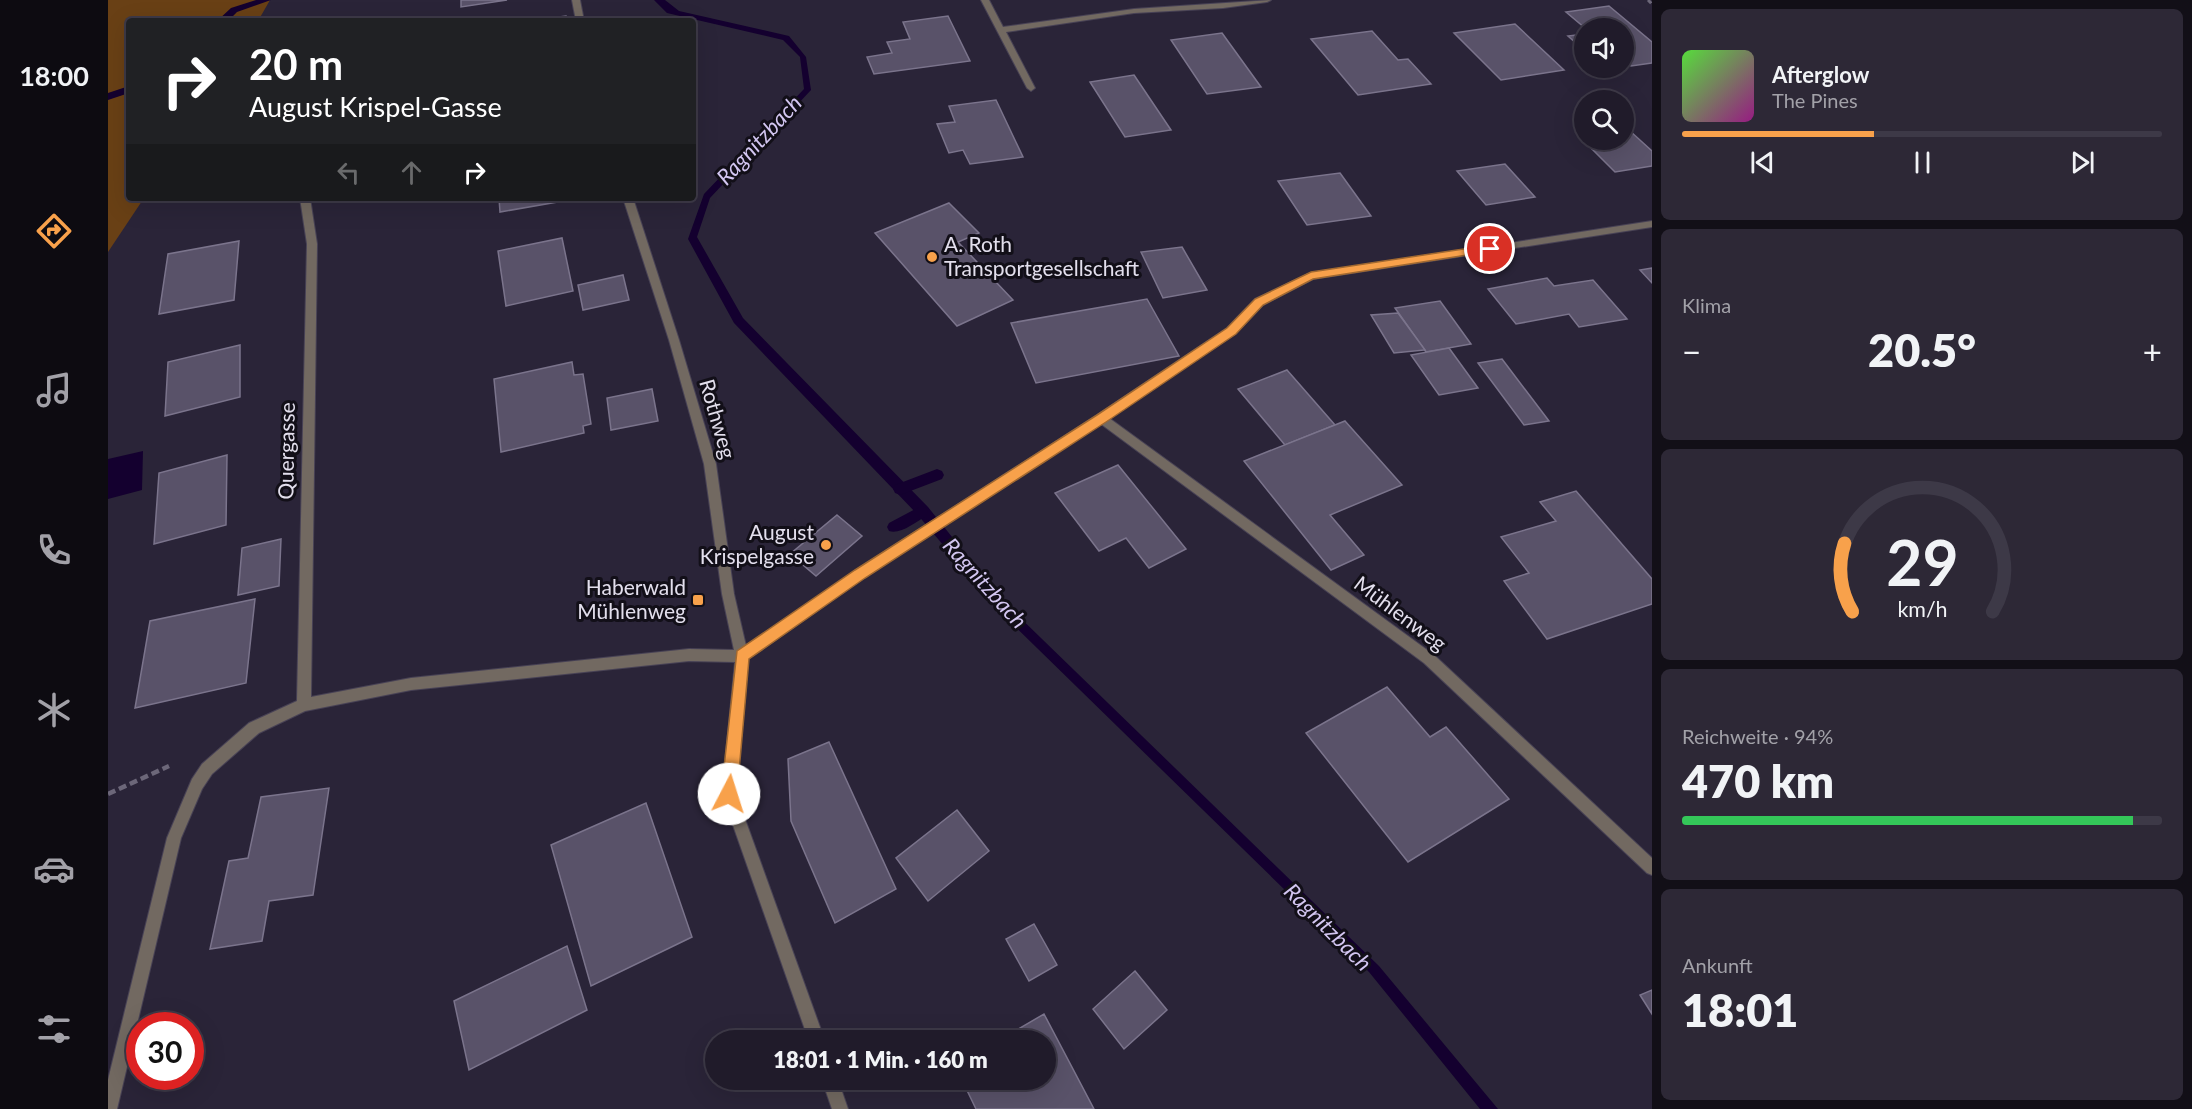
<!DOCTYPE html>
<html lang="de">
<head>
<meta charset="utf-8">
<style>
  body { margin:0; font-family:Lato,sans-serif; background:#2d2836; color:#f1f3f6; height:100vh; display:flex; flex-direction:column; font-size:22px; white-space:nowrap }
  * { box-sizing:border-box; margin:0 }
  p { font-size:20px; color:#a2a1a8 }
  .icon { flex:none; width:33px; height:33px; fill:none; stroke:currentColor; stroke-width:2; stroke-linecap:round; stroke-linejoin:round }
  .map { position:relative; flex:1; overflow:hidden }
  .drawer { display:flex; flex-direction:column; gap:9px; padding:9px; background:#120f17; width:540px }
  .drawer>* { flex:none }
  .banner { position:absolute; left:18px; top:18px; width:570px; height:183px; border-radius:6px; box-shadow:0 6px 24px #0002,0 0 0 2px #3d3947; background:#202124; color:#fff; overflow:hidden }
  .tools { position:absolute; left:1466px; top:18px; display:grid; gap:12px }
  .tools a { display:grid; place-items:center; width:60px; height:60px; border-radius:50%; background:#201b2a; box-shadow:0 6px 24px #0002,0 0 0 2px #3d3947; font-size:30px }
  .speed { position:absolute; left:18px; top:1012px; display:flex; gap:12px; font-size:30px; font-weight:700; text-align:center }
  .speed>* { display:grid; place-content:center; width:78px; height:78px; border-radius:50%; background:#201b2a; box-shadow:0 6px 24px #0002,0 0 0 2px #3d3947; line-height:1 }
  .speed .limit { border:9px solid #d22; background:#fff; color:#111 }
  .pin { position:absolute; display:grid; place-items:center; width:51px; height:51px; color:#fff; margin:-26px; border:3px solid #fff; border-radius:50%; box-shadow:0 2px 6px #0007 }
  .me { position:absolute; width:66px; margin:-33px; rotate:5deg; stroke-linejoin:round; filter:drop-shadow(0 0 4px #0008) }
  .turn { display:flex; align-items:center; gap:21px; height:126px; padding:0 24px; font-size:27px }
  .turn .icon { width:78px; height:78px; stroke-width:2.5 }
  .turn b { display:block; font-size:42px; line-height:51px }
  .lanes { display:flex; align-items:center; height:57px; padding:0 24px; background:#0003; justify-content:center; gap:30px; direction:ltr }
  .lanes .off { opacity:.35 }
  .big { font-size:45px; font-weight:800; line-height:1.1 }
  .drawer .card { flex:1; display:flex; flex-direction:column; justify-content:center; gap:9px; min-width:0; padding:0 21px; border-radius:9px; background:#2d2836 }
  .drawer .dial { align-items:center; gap:0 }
  .dial svg { height:156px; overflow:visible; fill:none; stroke:#3d3947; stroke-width:7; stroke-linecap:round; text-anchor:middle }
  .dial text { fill:#f1f3f6; stroke:none }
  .song { display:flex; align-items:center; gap:18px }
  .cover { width:72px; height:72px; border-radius:9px; background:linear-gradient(135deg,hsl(110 70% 55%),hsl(310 70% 35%)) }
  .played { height:6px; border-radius:3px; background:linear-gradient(90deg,#f8a14b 40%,#3d3947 40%) }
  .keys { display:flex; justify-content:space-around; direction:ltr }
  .heat { display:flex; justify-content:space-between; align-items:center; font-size:33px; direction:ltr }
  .charge { height:9px; border-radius:4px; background:linear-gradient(90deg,#34c759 94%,#3d3947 0) }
  .trip { position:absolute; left:597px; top:1030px; width:351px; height:60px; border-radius:30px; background:#201b2a; box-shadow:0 6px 24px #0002,0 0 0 2px #3d3947; font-weight:800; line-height:60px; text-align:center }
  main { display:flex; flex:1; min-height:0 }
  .tab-bar { display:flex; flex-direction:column; width:108px; justify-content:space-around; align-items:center; background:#0d0b11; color:#a2a1a8 }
  .tab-bar .icon { width:42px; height:42px }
  .tab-bar .current { color:#f8a14b }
  .tab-bar b { font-size:27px; color:#f1f3f6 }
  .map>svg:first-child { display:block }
</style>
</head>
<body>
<main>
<nav class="tab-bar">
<b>18:00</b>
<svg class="icon current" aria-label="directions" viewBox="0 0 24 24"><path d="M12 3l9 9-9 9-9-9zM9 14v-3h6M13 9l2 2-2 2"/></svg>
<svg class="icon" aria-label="music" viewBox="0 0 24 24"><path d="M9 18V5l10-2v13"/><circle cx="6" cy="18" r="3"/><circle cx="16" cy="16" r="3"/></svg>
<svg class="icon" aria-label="phone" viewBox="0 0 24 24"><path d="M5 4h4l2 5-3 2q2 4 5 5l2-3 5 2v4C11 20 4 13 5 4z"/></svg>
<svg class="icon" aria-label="climate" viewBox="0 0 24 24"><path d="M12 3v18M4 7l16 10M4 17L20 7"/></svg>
<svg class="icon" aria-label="car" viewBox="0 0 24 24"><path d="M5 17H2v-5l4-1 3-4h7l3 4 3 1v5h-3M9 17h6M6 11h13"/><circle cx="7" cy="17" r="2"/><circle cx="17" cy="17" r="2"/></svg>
<svg class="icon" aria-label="filters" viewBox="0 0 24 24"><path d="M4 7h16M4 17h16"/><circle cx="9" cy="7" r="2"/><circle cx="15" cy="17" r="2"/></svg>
</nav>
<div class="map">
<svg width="1544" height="1109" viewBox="0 0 1544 1109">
  <rect width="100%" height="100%" fill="#2a2438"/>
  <polygon fill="#694015" points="0,0 162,0 150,21 21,21 21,198 36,198 0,252"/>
  <g fill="#14002f">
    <polygon points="546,0 557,0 571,11 681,36 698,57 703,90 602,198 589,237 635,318 820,507 897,603 1271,966 1390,1109 1372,1109 1261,972 889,609 809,514 626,323 580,239 596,194 696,89 692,57 675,40 559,13"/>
    <polygon points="35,451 34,490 0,499 0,459"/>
  </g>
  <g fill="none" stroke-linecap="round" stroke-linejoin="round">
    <g fill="#14002f" fill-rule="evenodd">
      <polygon points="148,0 163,0 129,12 120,21 109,21 123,8"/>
      <polygon points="21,86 21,93 0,100 0,93"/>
      <polygon points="829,469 834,471 836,475 834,479 792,495 787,493 785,489 787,485"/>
      <path d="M 813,506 L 818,508 L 820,512 L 818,516 C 808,522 792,535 781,531 L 779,527 L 781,523 Z"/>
    </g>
  </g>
  <g fill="#595269" stroke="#7b748c" stroke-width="1.5">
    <polygon points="353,0 399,0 353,7"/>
    <polygon points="1501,6 1544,42 1544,63 1523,66 1515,59 1515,28 1477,28 1458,12"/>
    <polygon points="458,16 459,21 429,21 429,20"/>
    <polygon points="840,16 862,61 766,74 759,57 784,53 779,42 802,39 795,22"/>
    <polygon points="1407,24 1456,70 1393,80 1346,33"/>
    <polygon points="1264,31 1290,60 1300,59 1323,84 1250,95 1203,39"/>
    <polygon points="1114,33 1153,87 1099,94 1063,40"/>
    <polygon points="1476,34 1476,50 1460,36"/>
    <polygon points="1026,75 1063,130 1017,137 982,82"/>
    <polygon points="888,100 915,157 862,164 855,150 841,153 829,124 847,122 841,106"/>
    <polygon points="1522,131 1544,151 1544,166 1507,172 1473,138 1515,140 1515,132"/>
    <polygon points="1397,164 1427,197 1378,205 1349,171"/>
    <polygon points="1232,173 1263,216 1199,225 1170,181"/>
    <polygon points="391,198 455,198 456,201 392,212"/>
    <polygon points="841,203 871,233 850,242 905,300 849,326 767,233"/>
    <polygon points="454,238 465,291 398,306 390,251"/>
    <polygon points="131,241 126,300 51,314 60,254"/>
    <polygon points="1074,247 1099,290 1055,298 1033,252"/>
    <polygon points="1544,268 1544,283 1532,270"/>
    <polygon points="515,275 521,300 475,310 470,285"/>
    <polygon points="1439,278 1446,286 1485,280 1519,319 1471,327 1461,314 1408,324 1380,289"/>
    <polygon points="1039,299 1071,356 928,383 903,323"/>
    <polygon points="1332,301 1363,344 1318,352 1287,308"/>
    <polygon points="1290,313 1317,350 1286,353 1263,315"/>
    <polygon points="132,345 132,397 57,416 60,362"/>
    <polygon points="1341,348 1370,388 1331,395 1303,355"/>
    <polygon points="1394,359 1441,421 1416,425 1370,363"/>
    <polygon points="464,362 466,375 475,374 483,424 475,426 476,433 393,452 386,379"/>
    <polygon points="1179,370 1227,425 1177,445 1130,389"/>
    <polygon points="544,389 550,421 503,430 499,398"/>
    <polygon points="1237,421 1294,485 1222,515 1256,555 1223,570 1136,461"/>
    <polygon points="119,455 118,525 46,544 51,473"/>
    <polygon points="1010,465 1078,549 1041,568 1018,538 991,551 947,493"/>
    <polygon points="1468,491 1544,579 1544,604 1439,639 1396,581 1421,573 1393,537 1448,521 1432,502"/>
    <polygon points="729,515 754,536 708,576 682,554"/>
    <polygon points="173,539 171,586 130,595 134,548"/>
    <polygon points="147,599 138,683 27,708 42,621"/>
    <polygon points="1279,687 1322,737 1338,727 1401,799 1300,862 1198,733"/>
    <polygon points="721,742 788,889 727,923 683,821 680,759"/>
    <polygon points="221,788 205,895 161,901 154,941 102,949 121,861 140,858 153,797"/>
    <polygon points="538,803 584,937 483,986 443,845"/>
    <polygon points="849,810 881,851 820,901 788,858"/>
    <polygon points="926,924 949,965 921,981 898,939"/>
    <polygon points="459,946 479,1010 361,1070 346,1001"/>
    <polygon points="1027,971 1059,1010 1016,1049 985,1009"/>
    <polygon points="1544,990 1544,1014 1532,995"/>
    <polygon points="936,1014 986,1109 868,1109 854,1080 938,1080 938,1041 890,1041"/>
  </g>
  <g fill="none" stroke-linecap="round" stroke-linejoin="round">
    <defs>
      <g id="minor">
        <polygon points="464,0 472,0 476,21 468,21"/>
        <polygon points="873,0 881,0 895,27 1026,9 1163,0 1159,2 1115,8 1026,13 898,32 927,88 923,91 919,88"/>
        <polygon points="192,198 202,198 209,244 203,697 303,678 581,649 626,650 614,594 596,464 561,340 515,198 525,198 571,340 608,464 626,594 638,646 748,570 989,415 1119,328 1147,299 1200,274 1544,221 1544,227 1205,279 1155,305 1127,334 1001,418 1326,655 1544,858 1544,875 1539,873 1316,663 993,424 756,578 640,659 628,794 717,1041 701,1041 614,794 627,662 581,661 303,690 197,711 151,733 104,774 94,789 73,838 9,1109 0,1109 0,1080 59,838 84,779 94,764 141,723 189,701 199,244"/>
        <polygon points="714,1080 730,1080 740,1109 724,1109"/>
      </g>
    </defs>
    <use href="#minor" stroke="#484255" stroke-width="2"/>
    <polyline stroke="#6c6779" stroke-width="3" stroke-dasharray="4.5 2" stroke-linecap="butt" points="1540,0 1544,4"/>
    <polyline stroke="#6c6779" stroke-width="4.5" stroke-dasharray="8 4" stroke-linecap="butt" points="0,794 61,766"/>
    <use href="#minor" fill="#726961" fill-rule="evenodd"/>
  </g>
  <polygon fill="#f8a14b" stroke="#a16931" stroke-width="1.5" points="1382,245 1385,246 1385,251 1205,279 1155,305 1128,334 998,422 757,578 641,659 629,794 627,800 621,802 616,800 613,794 629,651 747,570 989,415 1119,328 1147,299 1203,272"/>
  <g fill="#f8a14b" stroke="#120f18" stroke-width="2">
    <circle cx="824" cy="257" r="6"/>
    <circle cx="718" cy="545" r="6"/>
    <rect x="584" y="594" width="12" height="12" rx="3"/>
  </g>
  <g text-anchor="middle" stroke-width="6" stroke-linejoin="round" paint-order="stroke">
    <g font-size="21" fill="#e3dfed" stroke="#120f18" text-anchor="end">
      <text x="836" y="252" text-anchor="start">A. Roth<tspan x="836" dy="24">Transportgesellschaft</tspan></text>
      <text x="706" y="540">August<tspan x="706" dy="24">Krispelgasse</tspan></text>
      <text x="578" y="595">Haberwald<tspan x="578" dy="24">Mühlenweg</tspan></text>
    </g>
    <g font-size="21" fill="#e3dfed" stroke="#120f18">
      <text transform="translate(609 419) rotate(74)" y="7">Rothweg</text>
      <text transform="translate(179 451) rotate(-89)" y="7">Quergasse</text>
      <text transform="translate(1292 614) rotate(37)" y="7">Mühlenweg</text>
    </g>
    <g font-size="22" font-style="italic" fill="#d3c6f1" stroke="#120f18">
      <text transform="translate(651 140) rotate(-47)" y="8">Ragnitzbach</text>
      <text transform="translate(877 583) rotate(48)" y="8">Ragnitzbach</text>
      <text transform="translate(1220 927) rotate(45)" y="8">Ragnitzbach</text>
    </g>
  </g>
</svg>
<div class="tools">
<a><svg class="icon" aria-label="sound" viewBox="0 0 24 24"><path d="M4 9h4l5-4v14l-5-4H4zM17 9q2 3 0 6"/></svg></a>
<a><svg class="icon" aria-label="search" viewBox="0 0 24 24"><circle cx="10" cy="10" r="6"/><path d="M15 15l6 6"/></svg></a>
</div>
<div class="speed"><div class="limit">30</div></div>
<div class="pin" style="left:1382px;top:249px;background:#d93025"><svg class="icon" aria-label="arrive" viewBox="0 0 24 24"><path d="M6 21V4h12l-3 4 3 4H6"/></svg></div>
<svg class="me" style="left:621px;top:794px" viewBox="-20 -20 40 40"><circle r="19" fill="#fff"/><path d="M0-13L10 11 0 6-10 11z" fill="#f8a14b"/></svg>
<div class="trip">18:01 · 1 Min. · 160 m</div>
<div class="banner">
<div class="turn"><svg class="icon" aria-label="right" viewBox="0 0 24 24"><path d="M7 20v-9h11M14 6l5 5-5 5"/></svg><div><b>20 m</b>August Krispel-Gasse</div></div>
<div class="lanes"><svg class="icon off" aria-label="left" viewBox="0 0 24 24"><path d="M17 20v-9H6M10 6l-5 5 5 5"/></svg><svg class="icon off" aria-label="ahead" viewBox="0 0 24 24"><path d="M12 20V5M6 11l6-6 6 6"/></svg><svg class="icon" aria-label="right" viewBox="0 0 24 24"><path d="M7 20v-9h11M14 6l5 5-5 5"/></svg></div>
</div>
</div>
<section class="drawer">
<div class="card">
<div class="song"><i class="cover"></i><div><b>Afterglow</b><p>The Pines</p></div></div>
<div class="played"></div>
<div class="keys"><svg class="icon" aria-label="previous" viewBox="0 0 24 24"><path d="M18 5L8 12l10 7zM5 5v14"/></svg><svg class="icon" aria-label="pause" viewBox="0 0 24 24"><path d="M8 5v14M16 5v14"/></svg><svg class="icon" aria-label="next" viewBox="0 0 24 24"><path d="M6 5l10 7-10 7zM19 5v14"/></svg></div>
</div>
<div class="card"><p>Klima</p>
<div class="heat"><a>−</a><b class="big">20.5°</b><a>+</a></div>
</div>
<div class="card dial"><svg viewBox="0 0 100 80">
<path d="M14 69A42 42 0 1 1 86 69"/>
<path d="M14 69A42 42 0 0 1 10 34" stroke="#f8a14b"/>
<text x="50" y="56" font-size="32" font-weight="700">29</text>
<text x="50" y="72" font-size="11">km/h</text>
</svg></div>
<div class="card"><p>Reichweite · 94%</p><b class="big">470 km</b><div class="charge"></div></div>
<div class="card"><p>Ankunft</p><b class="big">18:01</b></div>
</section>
</main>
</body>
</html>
